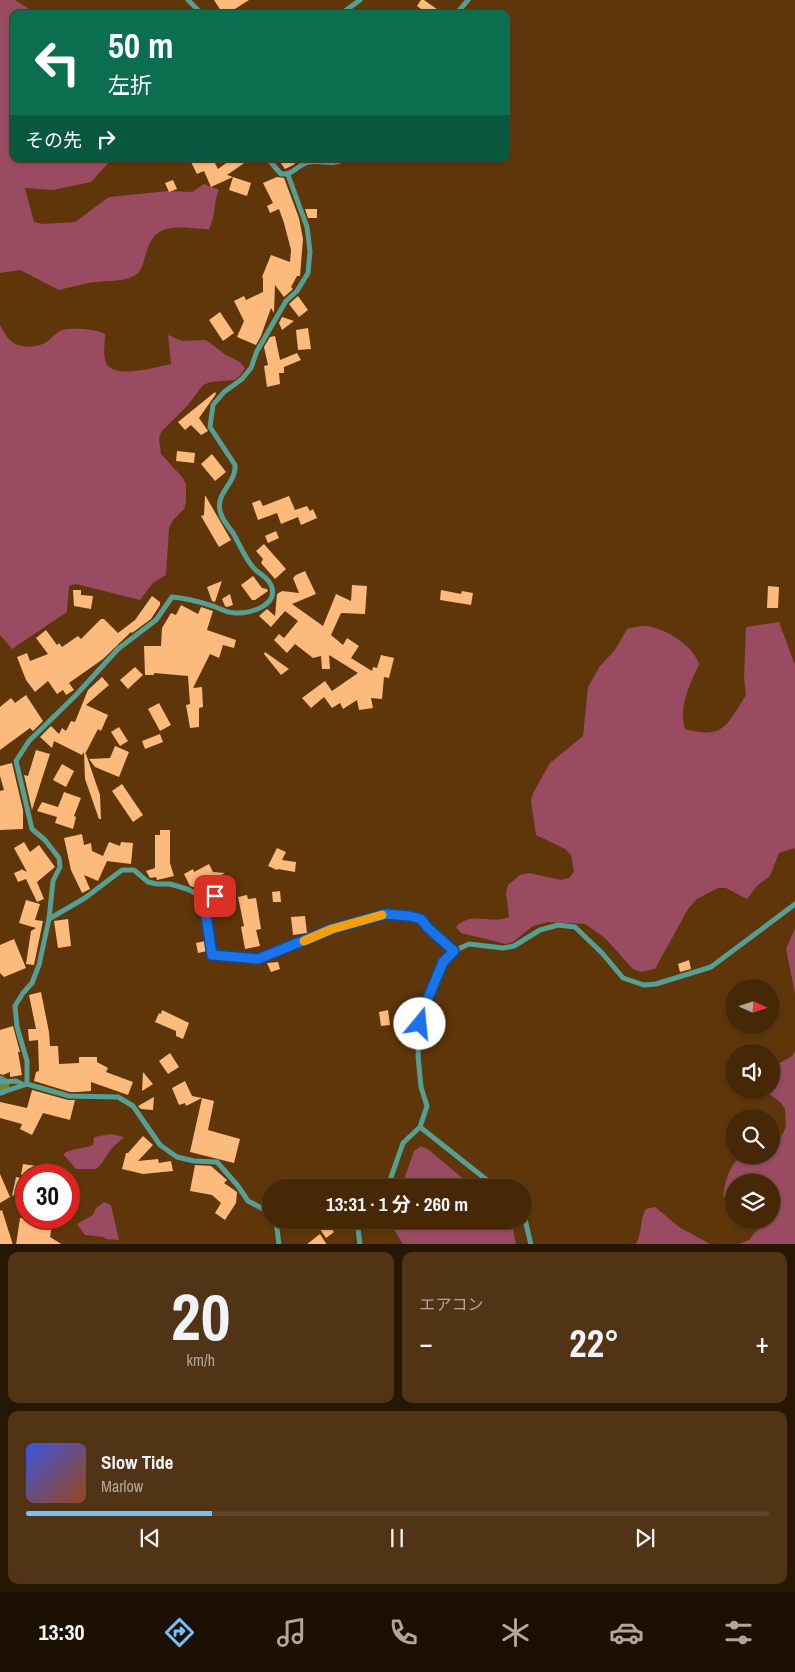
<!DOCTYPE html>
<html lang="ja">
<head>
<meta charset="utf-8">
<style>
  body { margin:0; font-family:"Archivo Narrow","Noto Sans JP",sans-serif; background:#503415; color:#f1f3f6; height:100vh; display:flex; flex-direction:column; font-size:19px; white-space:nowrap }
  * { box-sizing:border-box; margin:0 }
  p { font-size:16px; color:#b0a69b }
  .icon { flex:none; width:28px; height:28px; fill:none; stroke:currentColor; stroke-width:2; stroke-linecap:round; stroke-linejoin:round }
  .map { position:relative; height:1244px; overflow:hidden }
  .panel { display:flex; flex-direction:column; gap:8px; padding:8px; background:#261604; flex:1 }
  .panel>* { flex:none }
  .top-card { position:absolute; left:10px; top:10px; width:500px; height:152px; border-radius:10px; box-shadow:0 1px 4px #0004,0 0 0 1px #5e4428; background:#0b6e4f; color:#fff; overflow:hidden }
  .needle { width:32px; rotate:93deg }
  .fabs { position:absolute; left:725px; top:979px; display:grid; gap:10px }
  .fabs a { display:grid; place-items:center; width:55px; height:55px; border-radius:50%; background:#462807; box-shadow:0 1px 4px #0004,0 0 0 1px #5e4428; font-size:25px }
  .speed { position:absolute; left:15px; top:1164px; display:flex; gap:10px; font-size:25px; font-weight:700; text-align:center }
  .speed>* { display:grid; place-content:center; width:65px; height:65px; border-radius:50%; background:#462807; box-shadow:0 1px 4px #0004,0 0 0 1px #5e4428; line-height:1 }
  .speed .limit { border:8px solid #d22; background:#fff; color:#111 }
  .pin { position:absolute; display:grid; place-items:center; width:42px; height:42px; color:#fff; margin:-21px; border-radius:10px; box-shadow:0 2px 8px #0006 }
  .me { position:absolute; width:55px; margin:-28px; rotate:17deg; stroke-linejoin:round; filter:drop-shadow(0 0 4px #0008) }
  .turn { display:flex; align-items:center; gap:18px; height:105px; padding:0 15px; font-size:22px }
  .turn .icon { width:65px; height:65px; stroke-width:2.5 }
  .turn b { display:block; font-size:35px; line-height:42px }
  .then { display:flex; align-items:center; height:48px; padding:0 15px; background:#0003; gap:10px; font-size:19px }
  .big { font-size:38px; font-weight:700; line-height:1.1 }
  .panel .tile { flex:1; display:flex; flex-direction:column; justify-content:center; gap:8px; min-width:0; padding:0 18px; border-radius:10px; background:#503415 }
  .panel .dial { align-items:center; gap:0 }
  .dial b { font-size:65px; line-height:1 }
  .song { display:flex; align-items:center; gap:15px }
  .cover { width:60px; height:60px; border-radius:8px; background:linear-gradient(135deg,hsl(230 70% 55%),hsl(20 70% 35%)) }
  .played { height:5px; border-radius:2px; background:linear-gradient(90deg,#77bff7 25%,#5e4428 25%) }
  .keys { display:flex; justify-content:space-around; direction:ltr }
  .heat { display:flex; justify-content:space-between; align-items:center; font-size:28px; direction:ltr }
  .panel .tiles { flex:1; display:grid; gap:8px; grid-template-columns:1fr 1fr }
  .tile:last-child { grid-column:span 2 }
  .trip { position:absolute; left:262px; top:1179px; width:270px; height:50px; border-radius:25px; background:#462807; box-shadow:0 1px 4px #0004,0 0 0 1px #5e4428; font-weight:700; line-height:50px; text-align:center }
  .tab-bar { display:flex; height:80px; justify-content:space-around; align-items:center; background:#1c1003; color:#b0a69b }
  .tab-bar .icon { width:35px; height:35px }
  .tab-bar .selected { color:#77bff7 }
  .tab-bar b { font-size:22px; color:#f1f3f6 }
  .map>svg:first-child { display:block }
</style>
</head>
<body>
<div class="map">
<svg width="795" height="1245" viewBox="0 0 795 1245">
  <rect width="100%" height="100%" fill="#5e3609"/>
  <g fill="#984b61">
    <path d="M 0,0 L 15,0 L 37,14 L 14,14 L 14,159 L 112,159 L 91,182 L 53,190 L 25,188 L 34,222 L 42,224 L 75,222 L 109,197 L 168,191 L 192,192 L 204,184 L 219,190 C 213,202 216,217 209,229 C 196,229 176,225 163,230 C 142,239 148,270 134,276 C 119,283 103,280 88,283 C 78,285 68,288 59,290 L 20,270 L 0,273 Z"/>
    <path d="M 0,325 C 3,330 6,337 11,341 C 19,349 39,348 48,341 C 52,338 54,334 60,331 C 69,327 96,329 105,334 C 105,342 102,359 108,366 C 119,378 156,367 171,364 L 168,335 L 182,341 L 206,340 L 226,355 L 240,362 L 245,368 L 240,376 L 234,380 L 211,382 L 203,385 L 188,405 L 161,432 L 159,439 L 161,454 L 183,478 L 186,485 L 186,502 L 184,509 L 173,520 L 169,528 L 166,575 L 153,583 L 140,600 L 76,584 L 69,586 L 67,612 L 12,649 L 0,635 Z"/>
    <path d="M 779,622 L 795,665 L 795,848 L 779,853 L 770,876 L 757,886 L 747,899 L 726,888 L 718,888 L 697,899 L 688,909 L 655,969 L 640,972 L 633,969 L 605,938 L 585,924 L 548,922 L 533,926 L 513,942 L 506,944 L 461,933 L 456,927 C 471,910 491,925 509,917 L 506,893 L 508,885 L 520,875 L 529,873 L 561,880 L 569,878 L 574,872 L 571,855 L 565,849 L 536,835 L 531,801 L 533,793 L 550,763 L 583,736 L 588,687 L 600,666 L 615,650 L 627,629 C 632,628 638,626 643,626 C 663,626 693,645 699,664 C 690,685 678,706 685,729 C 725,740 727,724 746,695 L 744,677 L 746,627 Z"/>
    <polygon points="795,928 795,994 786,949"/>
    <path d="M 795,1051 L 795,1244 L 739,1244 L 749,1240 L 765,1220 L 771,1220 L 771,1182 L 734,1182 L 734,1195 L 723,1197 C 725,1182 730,1158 747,1155 C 755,1154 764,1155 771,1155 L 771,1141 L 783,1134 L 786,1126 L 785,1109 L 781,1103 L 764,1090 L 771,1090 L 771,1068 L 792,1056 Z"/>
    <path d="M 111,1134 L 124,1137 L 111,1149 L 102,1163 L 96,1169 L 76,1169 L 63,1154 C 72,1148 83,1149 93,1145 L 94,1137 Z"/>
    <polygon points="421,1146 429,1150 473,1187 397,1187 404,1180 414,1151"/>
    <polygon points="104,1202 111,1205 119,1240 106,1239 104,1237 85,1235 77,1224 93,1215 96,1208"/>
    <path d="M 655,1207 L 679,1227 L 710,1244 L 636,1244 C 643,1231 639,1220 646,1209 Z"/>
    <polygon points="388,1220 511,1220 516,1244 403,1244"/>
  </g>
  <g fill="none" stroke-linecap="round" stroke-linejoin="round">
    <polyline stroke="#708637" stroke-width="19" points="0,1085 0,1086"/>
  </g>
  <g fill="#fcba7d">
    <polygon points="214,0 249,0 227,14 223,14"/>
    <polygon points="421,0 424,0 444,14 428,14 417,6"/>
    <polygon points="198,159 213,159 218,169 232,159 250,159 227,175 251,183 247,196 229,190 233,177 211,187 204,171 197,174 191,162"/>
    <polygon points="278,159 292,159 295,164 285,169"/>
    <polygon points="277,177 284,178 299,218 303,239 300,276 297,276 291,287 293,289 284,297 275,285 274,313 271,308 261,336 256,345 237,337 244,321 234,301 244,296 246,300 263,292 263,278 262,277 271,255 290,262 291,250 284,223 279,209 270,213 267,206 273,203 263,183"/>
    <polygon points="173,180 177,189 169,192 165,183"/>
    <polygon points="305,209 317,209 317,218 308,218"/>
    <polygon points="298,296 308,310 299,317 289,304"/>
    <polygon points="220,312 234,333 223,341 209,320"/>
    <polygon points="282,317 294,321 282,330 279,323"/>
    <polygon points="308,328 311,349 298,350 296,330"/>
    <polygon points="275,336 280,360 297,353 301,360 284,367 284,373 279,373 280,384 267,387 264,366 268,365 264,347 270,337"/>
    <polygon points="215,392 216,394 199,418 208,431 201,435 191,425 185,430 178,422"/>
    <polygon points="177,451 195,453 194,463 176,461"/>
    <polygon points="212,454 226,472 215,481 201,464"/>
    <polygon points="205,495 231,540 219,547 201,516 204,515"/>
    <polygon points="289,496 295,510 307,506 310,511 313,509 317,518 301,525 298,517 281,524 277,513 258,520 252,503 260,500 263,506"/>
    <polygon points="276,531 279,538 268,543 265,536"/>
    <polygon points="264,544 286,569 275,579 261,563 263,559 256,551"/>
    <polygon points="305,571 316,594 292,604 323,626 336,594 351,601 352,585 367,586 365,614 341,613 331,635 343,645 347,638 359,646 351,658 372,671 373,667 377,668 381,655 394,658 389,678 384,677 382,699 371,698 373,708 359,710 357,700 343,709 340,703 332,708 324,697 311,708 302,698 325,681 332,691 358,673 329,655 330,669 322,669 321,656 313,658 295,644 287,653 274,640 279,634 284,638 298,621 285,611 271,627 259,616 267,609 275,616 277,594 282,591 299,593 293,578 296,575"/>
    <polygon points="253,576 262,588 267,589 268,591 255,600 252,600 241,585"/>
    <polygon points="222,581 215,602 212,601 207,587"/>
    <polygon points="768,586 779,587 778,608 767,608"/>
    <polygon points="73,590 81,590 81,595 93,596 91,609 74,606"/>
    <polygon points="441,590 461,594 462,591 473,593 471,605 440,600"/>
    <polygon points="230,594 233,605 227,607 225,606 222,599"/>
    <polygon points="152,596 160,602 160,605 151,619 132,633 131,632 103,659 69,683 74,690 66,695 63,690 57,694 48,681 35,692 26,680 17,657 27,653 30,661 48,654 36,638 46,630 57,645 59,643 62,647 78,636 81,639 101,619 104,619 118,633 135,620"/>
    <polygon points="181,605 198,614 201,607 213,611 207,630 236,640 234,648 223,645 219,658 210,654 193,688 202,687 203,707 199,708 199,727 190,728 186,705 190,704 188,676 154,673 154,675 145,675 144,646 161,646 162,628 171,613 176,615"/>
    <polygon points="265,652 289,669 281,675 264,654"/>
    <polygon points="135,667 143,675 128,689 120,680"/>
    <polygon points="102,677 109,685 86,705 108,715 101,731 98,729 85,754 86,754 100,795 101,819 99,819 85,779 84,752 82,755 54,741 52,748 40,737 51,726 59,734 62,728 66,731 71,721 75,722 88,690"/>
    <polygon points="26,695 43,721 33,731 30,728 0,750 0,707 11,698 15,703"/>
    <polygon points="159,703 171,725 160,731 148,709"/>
    <polygon points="119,727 128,741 120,746 111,732"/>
    <polygon points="160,734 163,742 145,749 142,741"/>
    <polygon points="115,746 129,752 119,777 95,767 89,759 110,758"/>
    <polygon points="36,750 50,754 32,810 24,775 28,776"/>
    <polygon points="12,763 23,810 23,829 0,830 0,791 4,790 0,776 0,766"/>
    <polygon points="62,764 74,771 66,787 53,780"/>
    <polygon points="122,784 143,815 133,822 112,791"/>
    <polygon points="64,792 81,798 74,816 76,817 73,829 55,823 57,817 37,811 42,802 58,807"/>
    <polygon points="160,830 170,830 170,863 174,876 157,880 156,877 150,878 146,871 155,868 155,835 160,835"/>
    <polygon points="82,834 84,845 91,843 92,851 103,856 109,842 120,846 121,842 133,843 131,864 107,861 98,881 84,875 90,889 82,893 71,870 64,838"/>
    <polygon points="24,842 30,852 39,845 55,867 37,882 44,899 37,902 26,879 18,882 14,873 21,870 21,869 27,872 14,848"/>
    <polygon points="277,848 286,852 282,860 296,862 295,872 278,869 277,870 268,866"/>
    <polygon points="209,864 213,872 225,873 197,888 190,886 184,874 193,869 194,872"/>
    <polygon points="280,891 281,902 273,902 272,892"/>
    <polygon points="247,895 248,899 256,898 261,929 256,930 260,946 245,949 241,927 244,926 238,897"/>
    <polygon points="26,900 40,904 35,920 43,921 34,965 26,964 31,931 36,928 19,923"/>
    <polygon points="305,916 307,933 293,935 291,917"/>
    <polygon points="68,919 71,946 58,948 54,921"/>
    <polygon points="14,939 26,968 4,977 0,973 0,945"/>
    <polygon points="205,941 207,951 198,953 196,943"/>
    <polygon points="689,960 691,969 680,972 678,964"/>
    <polygon points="278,962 280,969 271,972 267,963"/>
    <polygon points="41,992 49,1032 50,1046 58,1046 59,1064 79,1063 79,1057 97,1057 97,1062 108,1068 106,1072 133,1082 128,1095 91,1082 91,1091 77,1092 70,1092 34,1081 36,1072 39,1071 38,1040 29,1041 28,1029 36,1029 29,995"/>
    <polygon points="162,1010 189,1023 183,1039 176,1036 176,1031 155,1022 159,1013 161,1014"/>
    <polygon points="388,1010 390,1025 381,1026 379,1012"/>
    <polygon points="13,1026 20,1052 18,1052 22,1075 10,1077 10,1072 3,1075 0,1074 0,1030"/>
    <polygon points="170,1053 179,1067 168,1074 159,1061"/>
    <polygon points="143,1072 153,1084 142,1091"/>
    <polygon points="185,1081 192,1096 202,1098 186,1106 185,1103 179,1105 172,1088"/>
    <polygon points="32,1090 68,1100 75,1100 70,1120 43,1113 32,1135 20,1129 22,1124 0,1118 0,1102 27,1108"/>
    <polygon points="154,1097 153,1110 141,1109 138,1106"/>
    <polygon points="202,1098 214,1101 208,1130 240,1139 234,1163 190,1152"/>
    <polygon points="143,1136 153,1145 138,1161 158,1159 159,1163 171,1161 173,1171 143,1174 122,1169 126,1153 128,1153"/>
    <polygon points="23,1164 37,1166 35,1175 21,1175"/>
    <polygon points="195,1165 211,1166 227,1180 224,1183 237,1192 236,1203 225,1220 215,1213 221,1203 212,1195 190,1191"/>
    <polygon points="0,1174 10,1197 0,1203"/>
    <polygon points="16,1177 26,1179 26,1187 12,1196"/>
    <polygon points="2,1210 13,1245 0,1245 0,1211"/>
    <polygon points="20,1218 53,1218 50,1237 63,1245 16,1245"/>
    <polygon points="326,1220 334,1232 326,1238 318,1226"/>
    <polygon points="320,1234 327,1245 306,1245"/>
  </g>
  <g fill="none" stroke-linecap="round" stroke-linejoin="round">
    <g stroke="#559f94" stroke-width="5">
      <polyline points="188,0 202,14"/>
      <polyline points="341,14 360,0"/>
      <polyline points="456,14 468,0"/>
      <path d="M 268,159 L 281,174 C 294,175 298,164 309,162 C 321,160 334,166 344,159"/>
      <polyline points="49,919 85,898 122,870 134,870 148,882 157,884 170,884 187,889 195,893 224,883 205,909 212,955 258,959 332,929 386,914 409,916 421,919 428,928 454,951"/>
      <polyline points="0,1078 2,1082 16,1081 24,1085"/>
      <path d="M 27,1084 L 27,1061 L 17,1027 L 15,1006 L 23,993 L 32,983 L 39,965 L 49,919 L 53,881 L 60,867 L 59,858 L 45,840 L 32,829 L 16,761 L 29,741 L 76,695 L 118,649 L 156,620 L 172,597 C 186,598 200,602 213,606 C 220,609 228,613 235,613 C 250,614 280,605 271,585 C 267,576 258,574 252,566 C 244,556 240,545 233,533 C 229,527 223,521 221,514 C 213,494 237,483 235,465 L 210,427 L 213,405 L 224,392 L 242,379 L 251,368 L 257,351 L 286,301 L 297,291 L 308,273 L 310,251 L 307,227 L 288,175"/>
      <polyline points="0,1093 27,1084 69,1096 118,1097 133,1106 160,1145 177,1157 194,1161 217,1162 238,1186 248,1201 271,1213"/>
      <polyline points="420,1127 497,1188"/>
      <polyline points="384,1188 389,1183 403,1143 420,1127 427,1106 421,1087 418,1056 420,1024 428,998 443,961 454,951 469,944 503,948 514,946 540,930 558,925 575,927 602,953 623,978 644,985 656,984 711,967 795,904"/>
      <polyline points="524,1215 531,1245"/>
      <polyline points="276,1220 279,1245"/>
      <polyline points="360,1245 358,1228 361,1220"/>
    </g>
  </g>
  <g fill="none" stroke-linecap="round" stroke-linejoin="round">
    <defs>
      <polyline id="route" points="215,896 205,908 212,955 258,959 332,929 386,914 409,916 421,919 428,928 454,951 443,962 428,998 420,1024"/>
    </defs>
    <use href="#route" stroke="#114b97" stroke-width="12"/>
    <use href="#route" stroke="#1a73e8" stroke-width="9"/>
    <polyline stroke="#f59e0b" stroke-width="9" points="304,941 332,929 382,915"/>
  </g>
</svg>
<div class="fabs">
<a><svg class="needle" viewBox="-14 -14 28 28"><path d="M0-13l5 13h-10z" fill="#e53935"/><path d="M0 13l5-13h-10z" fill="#b0a69b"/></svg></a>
<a><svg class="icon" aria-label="sound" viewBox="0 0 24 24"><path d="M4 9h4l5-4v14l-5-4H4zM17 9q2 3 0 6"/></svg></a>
<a><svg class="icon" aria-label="search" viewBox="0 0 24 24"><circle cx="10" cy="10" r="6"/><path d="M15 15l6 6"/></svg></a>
<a><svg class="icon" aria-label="layers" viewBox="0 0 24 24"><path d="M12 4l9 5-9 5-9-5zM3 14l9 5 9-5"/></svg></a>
</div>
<div class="speed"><div class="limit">30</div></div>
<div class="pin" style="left:215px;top:896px;background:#d93025"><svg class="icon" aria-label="arrive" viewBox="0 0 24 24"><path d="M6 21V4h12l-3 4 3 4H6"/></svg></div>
<svg class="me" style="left:420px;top:1024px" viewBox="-20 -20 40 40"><circle r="19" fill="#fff"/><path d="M0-13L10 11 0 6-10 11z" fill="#1a73e8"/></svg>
<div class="trip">13:31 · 1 分 · 260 m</div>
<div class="top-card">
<div class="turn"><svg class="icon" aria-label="left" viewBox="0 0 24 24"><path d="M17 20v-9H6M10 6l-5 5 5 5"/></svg><div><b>50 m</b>左折</div></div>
<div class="then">その先<svg class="icon" aria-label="right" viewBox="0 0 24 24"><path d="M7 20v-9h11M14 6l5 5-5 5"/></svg></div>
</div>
</div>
<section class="panel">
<div class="tiles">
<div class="tile dial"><b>20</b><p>km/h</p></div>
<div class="tile"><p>エアコン</p>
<div class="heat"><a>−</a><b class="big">22°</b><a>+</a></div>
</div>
<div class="tile">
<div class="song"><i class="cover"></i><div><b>Slow Tide</b><p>Marlow</p></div></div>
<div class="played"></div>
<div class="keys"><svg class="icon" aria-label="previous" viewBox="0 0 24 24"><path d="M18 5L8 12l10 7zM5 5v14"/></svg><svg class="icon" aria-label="pause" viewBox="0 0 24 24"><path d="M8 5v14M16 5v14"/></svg><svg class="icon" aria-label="next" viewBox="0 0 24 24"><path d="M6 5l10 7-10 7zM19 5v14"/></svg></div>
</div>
</div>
</section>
<nav class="tab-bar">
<b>13:30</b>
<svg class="icon selected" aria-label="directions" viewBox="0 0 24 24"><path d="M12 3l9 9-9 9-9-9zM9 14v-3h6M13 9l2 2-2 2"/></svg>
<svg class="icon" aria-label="music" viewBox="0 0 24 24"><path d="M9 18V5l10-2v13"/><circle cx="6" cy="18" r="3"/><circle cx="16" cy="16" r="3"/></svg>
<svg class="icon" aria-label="phone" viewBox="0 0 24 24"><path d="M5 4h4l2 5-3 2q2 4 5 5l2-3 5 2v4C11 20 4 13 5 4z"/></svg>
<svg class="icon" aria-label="climate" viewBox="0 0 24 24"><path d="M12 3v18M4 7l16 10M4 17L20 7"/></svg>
<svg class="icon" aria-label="car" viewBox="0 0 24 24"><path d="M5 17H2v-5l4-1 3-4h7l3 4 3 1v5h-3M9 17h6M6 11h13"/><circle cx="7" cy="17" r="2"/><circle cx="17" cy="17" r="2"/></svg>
<svg class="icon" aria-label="filters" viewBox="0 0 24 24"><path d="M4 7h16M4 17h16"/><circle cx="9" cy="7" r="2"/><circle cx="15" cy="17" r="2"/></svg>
</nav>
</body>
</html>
